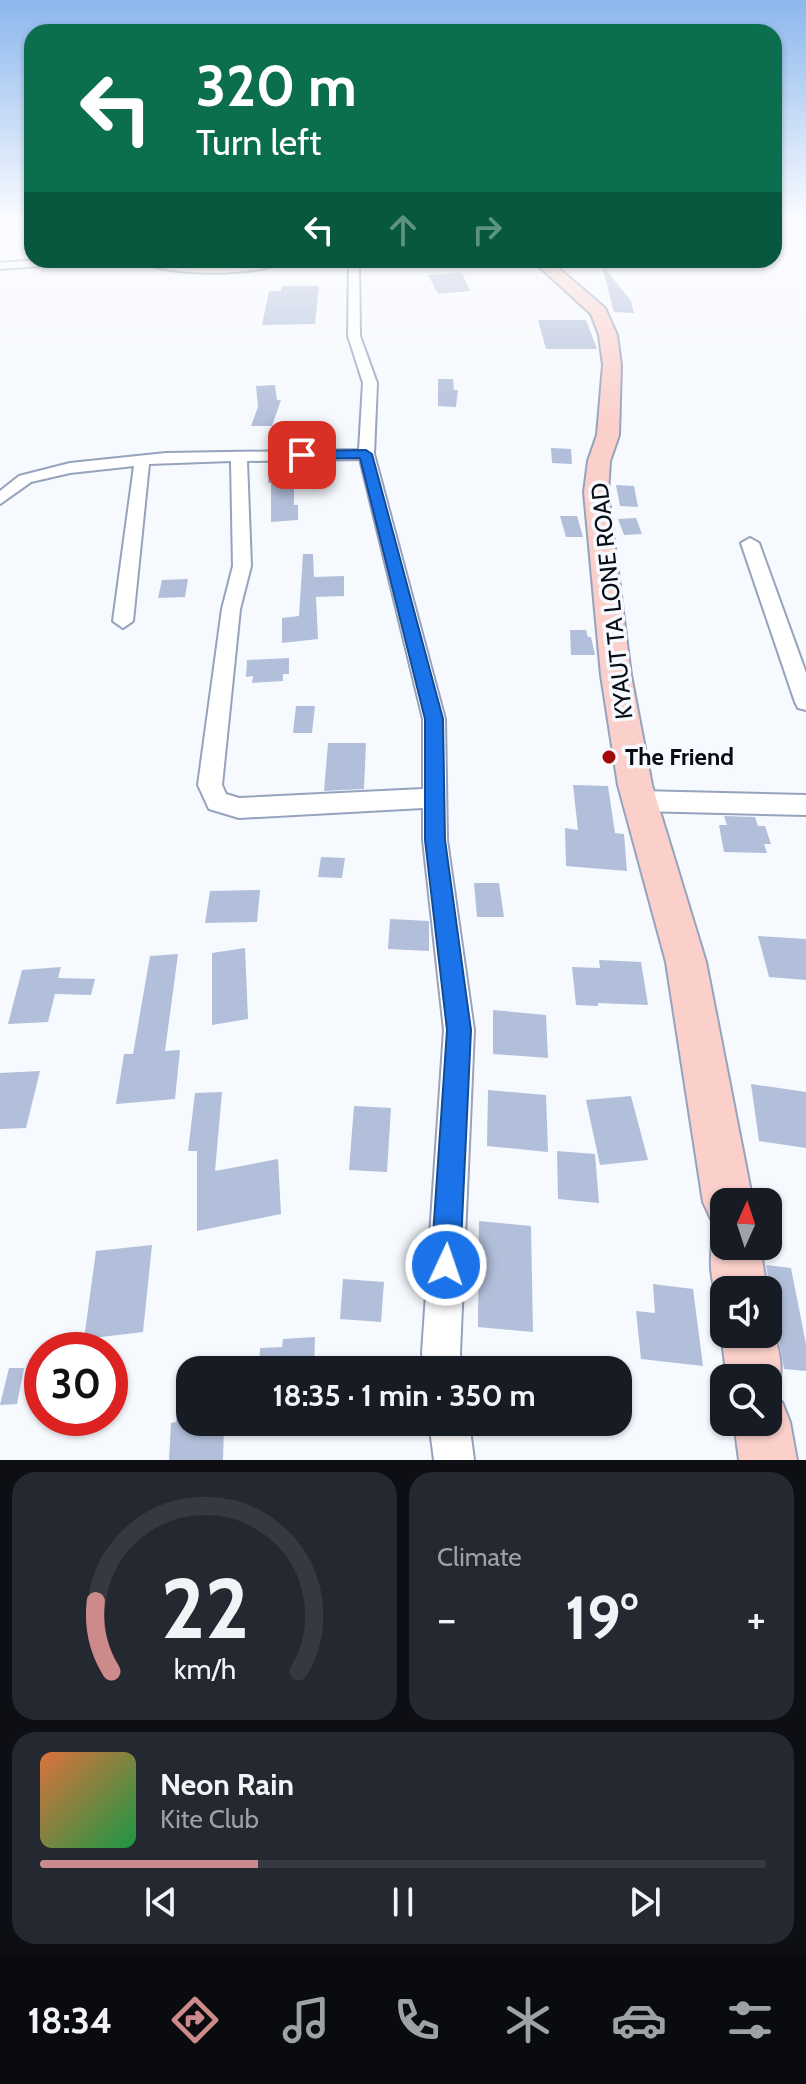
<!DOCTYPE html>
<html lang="en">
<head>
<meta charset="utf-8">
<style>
  body { margin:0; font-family:Cabin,sans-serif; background:#242831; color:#f1f3f6; height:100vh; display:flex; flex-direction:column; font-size:30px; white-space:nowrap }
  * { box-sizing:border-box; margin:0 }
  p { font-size:26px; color:#9ea1a6 }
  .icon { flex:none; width:44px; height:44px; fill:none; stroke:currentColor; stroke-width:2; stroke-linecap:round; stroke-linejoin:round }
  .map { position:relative; height:1460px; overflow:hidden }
  .side { display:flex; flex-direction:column; gap:12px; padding:12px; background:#0d0f14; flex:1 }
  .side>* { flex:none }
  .top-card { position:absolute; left:24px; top:24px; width:758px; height:244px; border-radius:24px; box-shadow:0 2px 6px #0004; background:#0b6e4f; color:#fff; overflow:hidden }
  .needle { width:52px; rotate:3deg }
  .controls { position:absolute; left:710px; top:1188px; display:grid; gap:16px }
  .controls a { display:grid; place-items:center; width:72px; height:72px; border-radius:16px; background:#171b24; box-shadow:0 2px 6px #0004; font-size:40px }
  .speed { position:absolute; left:24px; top:1332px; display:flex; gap:16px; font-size:40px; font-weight:700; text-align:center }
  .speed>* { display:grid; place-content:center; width:104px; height:104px; border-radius:50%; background:#171b24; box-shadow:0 2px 6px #0004; line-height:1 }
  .speed .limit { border:12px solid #d22; background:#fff; color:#111 }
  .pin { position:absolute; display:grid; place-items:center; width:68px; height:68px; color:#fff; margin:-34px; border-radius:16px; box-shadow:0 4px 12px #0006 }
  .me { position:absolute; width:88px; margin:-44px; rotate:3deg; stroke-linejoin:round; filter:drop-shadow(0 0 6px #0008) }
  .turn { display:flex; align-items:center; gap:28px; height:168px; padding:0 40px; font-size:36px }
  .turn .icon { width:104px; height:104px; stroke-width:2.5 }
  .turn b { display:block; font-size:56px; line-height:68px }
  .lanes { display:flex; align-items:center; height:76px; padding:0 40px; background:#0003; justify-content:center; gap:40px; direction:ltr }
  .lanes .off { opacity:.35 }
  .big { font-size:60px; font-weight:700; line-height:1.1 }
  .side .widget { flex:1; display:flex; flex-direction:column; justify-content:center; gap:12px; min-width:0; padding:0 28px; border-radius:24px; background:#242831 }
  .side .dial { align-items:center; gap:0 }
  .dial svg { height:208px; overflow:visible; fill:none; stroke:#363941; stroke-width:7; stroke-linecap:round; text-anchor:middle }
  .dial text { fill:#f1f3f6; stroke:none }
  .song { display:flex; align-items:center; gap:24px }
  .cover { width:96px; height:96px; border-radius:12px; background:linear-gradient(135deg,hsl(20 70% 55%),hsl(140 70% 35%)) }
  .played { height:8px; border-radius:4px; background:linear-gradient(90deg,#cd8a8a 30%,#363941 30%) }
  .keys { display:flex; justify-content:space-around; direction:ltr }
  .heat { display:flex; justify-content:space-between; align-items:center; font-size:44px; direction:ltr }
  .side .tiles { flex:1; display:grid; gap:12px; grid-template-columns:1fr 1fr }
  .widget:last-child { grid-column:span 2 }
  .trip { position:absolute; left:176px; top:1356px; width:456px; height:80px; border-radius:24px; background:#171b24; box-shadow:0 2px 6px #0004; font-weight:700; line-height:80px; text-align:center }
  .tabs { display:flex; height:128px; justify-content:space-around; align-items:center; background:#090b0e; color:#9ea1a6 }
  .tabs .icon { width:56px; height:56px }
  .tabs .active { color:#cd8a8a }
  .tabs b { font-size:36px; color:#f1f3f6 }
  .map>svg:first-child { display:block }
</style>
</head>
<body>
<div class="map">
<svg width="806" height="1460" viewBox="0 0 806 1460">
  <rect width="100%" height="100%" fill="#f6f9fe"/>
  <g fill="#b2bfda">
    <polygon points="602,265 631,301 634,313 614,312"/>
    <polygon points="462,273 470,291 438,294 428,275"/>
    <polygon points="282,286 319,286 315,324 262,325 269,291 281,291"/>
    <polygon points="538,320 586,320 597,349 546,349"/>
    <polygon points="438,379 453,379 454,390 458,390 456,407 438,406"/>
    <polygon points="275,385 277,400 281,400 272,426 251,426 258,407 256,386"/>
    <polygon points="551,448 571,449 572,464 552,463"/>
    <polygon points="270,465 294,466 294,505 298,505 298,520 271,522 271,483 268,483"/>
    <polygon points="616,485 634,486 638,507 620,506"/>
    <polygon points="560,516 577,516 583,537 566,537"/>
    <polygon points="636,518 642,534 624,535 618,519"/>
    <polygon points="303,554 313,554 314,577 344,576 344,596 316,597 318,639 282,643 282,618 299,616"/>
    <polygon points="188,579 185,597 158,598 162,580"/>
    <polygon points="570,630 586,630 588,637 591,637 595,655 571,655"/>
    <polygon points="289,658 289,674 283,674 283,681 252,683 253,676 246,677 247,660"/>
    <polygon points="296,706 315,706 312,733 293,733"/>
    <polygon points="328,743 366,743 364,789 324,791"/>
    <polygon points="573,785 608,786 615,833 624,834 627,871 566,866 565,828 578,830"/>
    <polygon points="724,816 755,817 758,826 765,826 771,844 764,844 767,853 724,852 719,825 727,825"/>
    <polygon points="321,857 345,858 342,878 318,877"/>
    <polygon points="474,883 499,883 504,917 477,917"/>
    <polygon points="260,890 257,922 205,923 210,891"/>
    <polygon points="390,919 429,921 429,951 388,949"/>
    <polygon points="758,936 806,939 806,980 769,977"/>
    <polygon points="245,948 248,1019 212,1025 212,953"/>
    <polygon points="178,954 165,1051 180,1050 175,1099 116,1104 124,1054 133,1054 150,956"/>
    <polygon points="599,960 641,962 648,1005 598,1003 598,1006 576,1005 572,967 600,968"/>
    <polygon points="61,967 58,978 95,979 91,995 55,994 48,1022 8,1024 22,970"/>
    <polygon points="493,1010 546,1015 548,1058 493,1054"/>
    <polygon points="40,1071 26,1128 0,1129 0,1073"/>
    <polygon points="751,1084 806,1092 806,1148 759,1141"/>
    <polygon points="488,1090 546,1095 548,1152 487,1146"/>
    <polygon points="222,1092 215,1171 278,1159 281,1214 197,1231 197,1151 188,1151 195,1093"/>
    <polygon points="631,1096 648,1160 600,1165 586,1100"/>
    <polygon points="354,1106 391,1108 387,1172 349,1170"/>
    <polygon points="557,1151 595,1154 599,1203 558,1199"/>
    <polygon points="479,1221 531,1226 533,1332 478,1327"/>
    <polygon points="152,1245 143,1332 84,1339 96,1251"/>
    <polygon points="766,1265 791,1268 806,1344 806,1371 784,1369 778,1336 768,1314 770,1290"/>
    <polygon points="343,1279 384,1282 381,1322 340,1319"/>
    <polygon points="653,1284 693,1289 703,1366 641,1359 636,1311 655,1313"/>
    <polygon points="315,1337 314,1370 259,1370 260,1348 282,1347 283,1339"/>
    <polygon points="9,1368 24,1368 17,1404 0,1405"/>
    <polygon points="181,1390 190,1391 190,1422 224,1422 223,1460 169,1460 171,1423 176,1422"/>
  </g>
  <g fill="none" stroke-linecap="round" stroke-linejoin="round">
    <defs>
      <g id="minor">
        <polygon points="0,220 9,220 0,229"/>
        <polygon points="39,260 86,260 81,263 0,269 0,263"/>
        <path d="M 137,260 L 212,265 L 288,260 C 260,277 165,277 137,260 Z"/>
        <path d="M 349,260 L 359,260 L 360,336 L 377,383 L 374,454 L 445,719 L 447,840 L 474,1030 L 460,1353 L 462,1370 L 424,1370 L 422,1353 L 444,1030 L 423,840 L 423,808 L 239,818 L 209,809 L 198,785 L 222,609 L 233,566 L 231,461 L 149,464 L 133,621 L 123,628 L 113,621 L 134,466 L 70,473 L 31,482 L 0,504 L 0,491 L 19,476 L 70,463 L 166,453 L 359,450 L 363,383 L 348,336 ZM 360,459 L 423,719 L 423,789 L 239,798 L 226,794 L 222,785 L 240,609 L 251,566 L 247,461 Z"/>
        <polygon points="750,538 759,543 806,673 806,710 798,708 795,702 741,543"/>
        <polygon points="639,791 806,795 806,815 639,811 631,808 627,801 631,794"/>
        <polygon points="429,1422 469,1422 474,1460 434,1460"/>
      </g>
      <g id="secondary">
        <polygon points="532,260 549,260 605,308 617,335 621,365 619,435 610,461 608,492 631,675 652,785 706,962 753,1202 724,1202 724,1225 711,1219 703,1202 666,962 618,785 601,675 584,492 588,461 597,435 603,365 599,335 591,314"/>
        <path d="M 724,1225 L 724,1246 L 760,1246 L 767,1290 L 724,1290 L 724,1309 C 709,1287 707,1253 717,1228 Z"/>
        <path d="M 768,1317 C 778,1343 788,1374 773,1398 L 782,1402 L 790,1422 L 797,1460 L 739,1460 L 734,1422 L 768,1422 L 768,1378 L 727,1378 L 721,1334 L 724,1327 L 724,1334 L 768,1334 Z"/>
      </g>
    </defs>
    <use href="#minor" stroke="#96a3bd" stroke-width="4"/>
    <use href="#secondary" stroke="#96a3bd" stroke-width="4"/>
    <use href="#minor" fill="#fff" fill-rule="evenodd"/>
    <use href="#secondary" fill="#fbd0cb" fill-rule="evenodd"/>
  </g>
  <linearGradient id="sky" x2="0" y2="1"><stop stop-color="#8bb7ed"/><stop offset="0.52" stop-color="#fbfcff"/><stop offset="1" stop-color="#fbfcff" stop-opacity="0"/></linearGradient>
  <rect width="806" height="425" fill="url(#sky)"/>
  <polygon fill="#1a73e8" stroke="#114b97" stroke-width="2" points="366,450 372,454 443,719 445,840 471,1030 460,1265 456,1275 446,1280 435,1275 431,1265 447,1030 425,840 425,719 360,458 302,459 296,455 302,451"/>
  <circle fill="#a20907" stroke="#f6f9fe" stroke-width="3" cx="609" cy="757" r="8"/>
  <g text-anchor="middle" stroke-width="7" stroke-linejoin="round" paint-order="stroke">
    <g font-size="24" fill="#080c15" stroke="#f6f9fe">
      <text transform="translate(612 601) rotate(-96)" y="8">KYAUT TA LONE ROAD</text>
    </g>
    <g font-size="24" font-weight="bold" fill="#080c15" stroke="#f6f9fe" text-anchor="start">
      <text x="625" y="765">The Friend</text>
    </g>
  </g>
</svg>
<div class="controls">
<a><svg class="needle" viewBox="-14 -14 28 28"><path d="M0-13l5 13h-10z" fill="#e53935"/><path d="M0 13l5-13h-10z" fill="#9ea1a6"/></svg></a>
<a><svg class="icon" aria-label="sound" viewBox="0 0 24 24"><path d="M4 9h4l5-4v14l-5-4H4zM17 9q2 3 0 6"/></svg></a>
<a><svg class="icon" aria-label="search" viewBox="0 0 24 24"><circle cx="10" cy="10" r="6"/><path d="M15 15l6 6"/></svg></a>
</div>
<div class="speed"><div class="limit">30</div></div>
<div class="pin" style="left:302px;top:455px;background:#d93025"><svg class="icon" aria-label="arrive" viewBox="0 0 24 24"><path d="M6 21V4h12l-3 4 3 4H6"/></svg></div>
<svg class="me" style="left:446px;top:1265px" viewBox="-20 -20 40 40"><circle r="17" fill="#1a73e8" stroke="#fff" stroke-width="3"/><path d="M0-11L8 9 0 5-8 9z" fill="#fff"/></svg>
<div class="trip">18:35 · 1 min · 350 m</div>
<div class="top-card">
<div class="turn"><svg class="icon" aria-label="left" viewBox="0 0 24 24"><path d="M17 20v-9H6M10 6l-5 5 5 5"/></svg><div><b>320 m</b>Turn left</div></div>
<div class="lanes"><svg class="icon" aria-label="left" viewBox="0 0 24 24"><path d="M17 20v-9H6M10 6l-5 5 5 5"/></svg><svg class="icon off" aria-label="ahead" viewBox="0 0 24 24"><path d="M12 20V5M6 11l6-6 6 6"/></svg><svg class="icon off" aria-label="right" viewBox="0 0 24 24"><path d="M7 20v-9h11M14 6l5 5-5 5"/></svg></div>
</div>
</div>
<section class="side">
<div class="tiles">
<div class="widget dial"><svg viewBox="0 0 100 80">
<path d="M14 69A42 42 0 1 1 86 69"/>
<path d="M14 69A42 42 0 0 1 8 42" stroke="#cd8a8a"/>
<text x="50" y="56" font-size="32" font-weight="700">22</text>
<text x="50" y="72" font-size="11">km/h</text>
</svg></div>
<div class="widget"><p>Climate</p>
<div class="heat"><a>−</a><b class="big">19°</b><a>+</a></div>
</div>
<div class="widget">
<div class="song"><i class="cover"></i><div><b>Neon Rain</b><p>Kite Club</p></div></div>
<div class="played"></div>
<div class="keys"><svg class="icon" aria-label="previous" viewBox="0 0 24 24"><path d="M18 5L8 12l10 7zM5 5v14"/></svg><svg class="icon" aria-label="pause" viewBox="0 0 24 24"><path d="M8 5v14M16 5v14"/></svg><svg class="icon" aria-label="next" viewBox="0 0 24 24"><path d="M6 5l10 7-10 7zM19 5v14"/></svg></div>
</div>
</div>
</section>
<nav class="tabs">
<b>18:34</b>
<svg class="icon active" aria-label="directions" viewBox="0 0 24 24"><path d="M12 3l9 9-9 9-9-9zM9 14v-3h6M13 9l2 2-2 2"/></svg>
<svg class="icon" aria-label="music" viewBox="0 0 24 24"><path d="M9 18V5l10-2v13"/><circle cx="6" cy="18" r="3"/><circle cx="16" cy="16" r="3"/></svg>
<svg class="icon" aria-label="phone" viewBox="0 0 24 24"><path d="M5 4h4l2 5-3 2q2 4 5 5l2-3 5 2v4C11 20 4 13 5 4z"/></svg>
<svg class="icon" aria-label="climate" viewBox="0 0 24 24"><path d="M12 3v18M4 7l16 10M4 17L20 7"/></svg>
<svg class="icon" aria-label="car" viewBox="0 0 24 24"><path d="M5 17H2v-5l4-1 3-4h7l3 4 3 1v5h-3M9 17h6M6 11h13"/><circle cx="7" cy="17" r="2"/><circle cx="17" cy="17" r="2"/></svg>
<svg class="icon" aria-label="filters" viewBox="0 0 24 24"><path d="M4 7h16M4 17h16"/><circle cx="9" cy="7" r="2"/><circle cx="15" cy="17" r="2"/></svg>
</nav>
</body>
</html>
